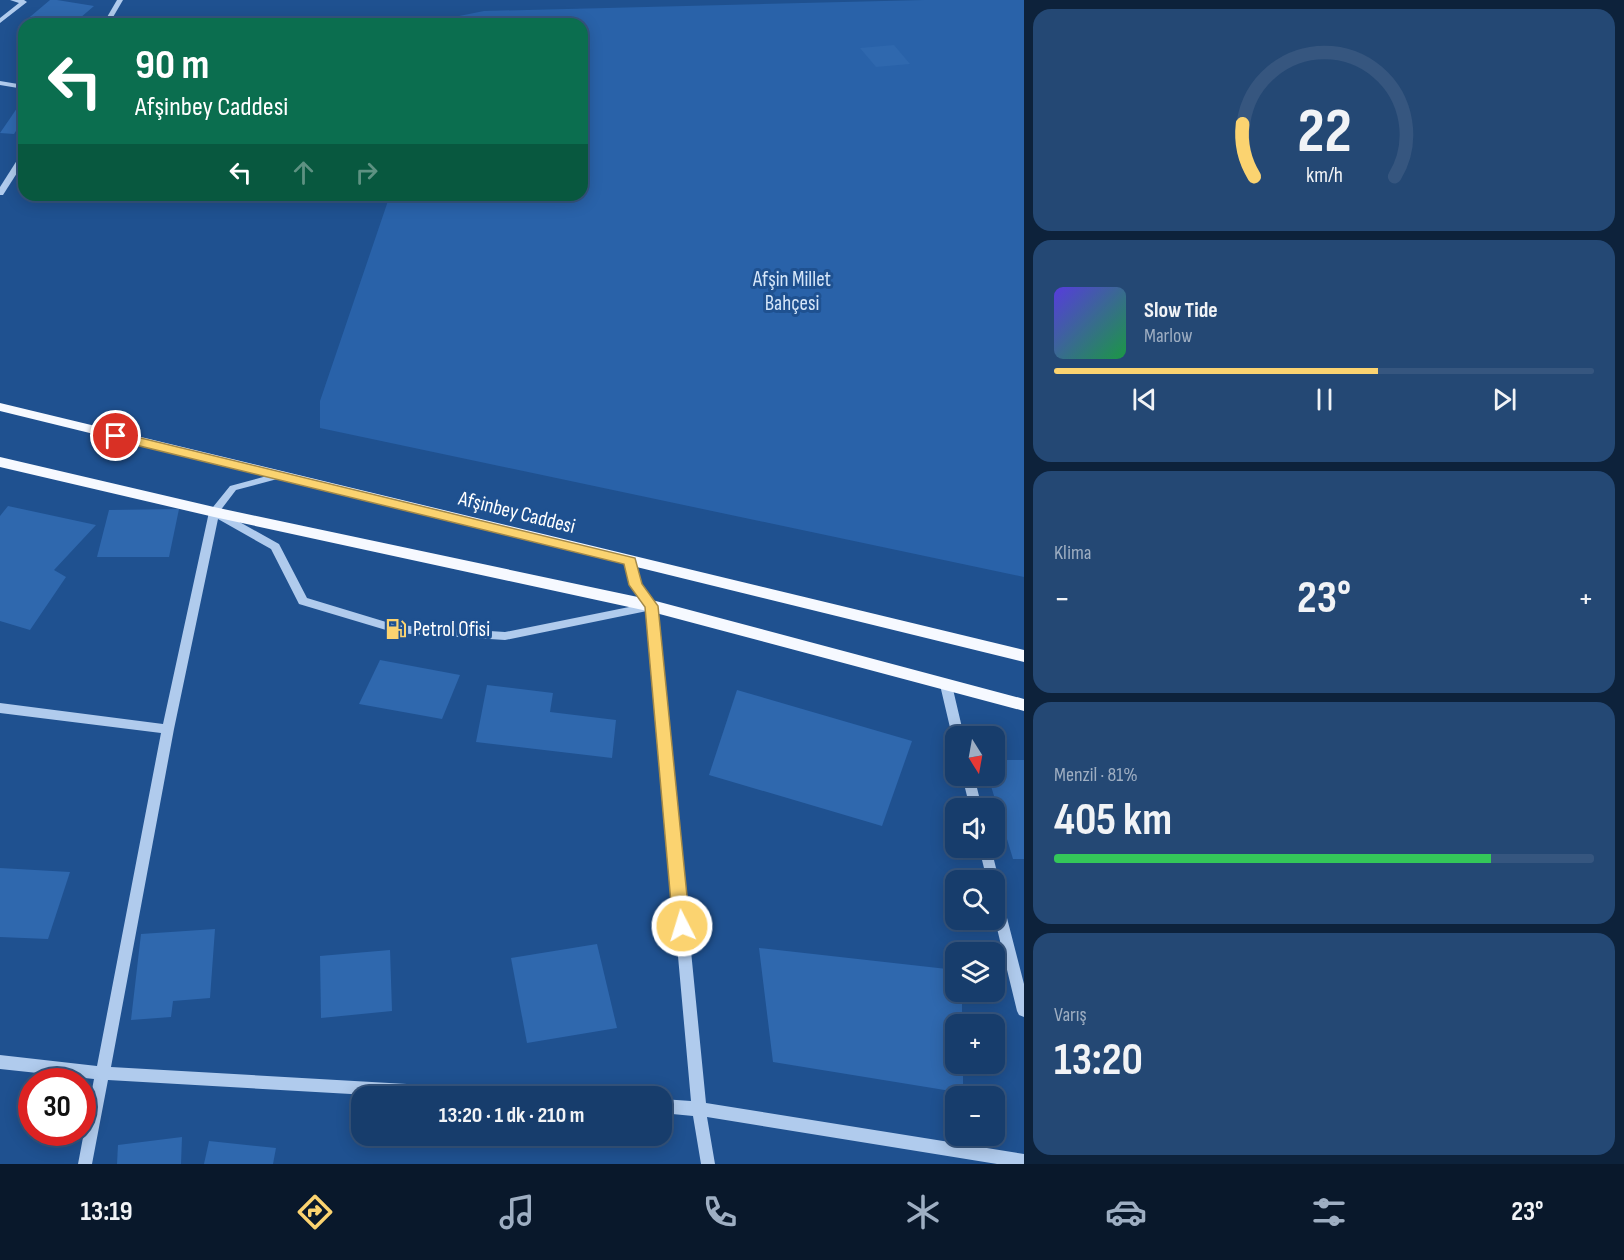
<!DOCTYPE html>
<html lang="tr">
<head>
<meta charset="utf-8">
<style>
  body { margin:0; font-family:"Sofia Sans Condensed",sans-serif; background:#244874; color:#f1f3f6; height:100vh; display:flex; flex-direction:column; font-size:22px; white-space:nowrap }
  * { box-sizing:border-box; margin:0 }
  p { font-size:20px; color:#9eaec2 }
  .icon { flex:none; width:33px; height:33px; fill:none; stroke:currentColor; stroke-width:2; stroke-linecap:round; stroke-linejoin:round }
  .map { position:relative; flex:1; overflow:hidden }
  .sheet { display:flex; flex-direction:column; gap:9px; padding:9px; background:#0d223b; width:600px }
  .sheet>* { flex:none }
  .hud { position:absolute; left:18px; top:18px; width:570px; height:183px; border-radius:18px; box-shadow:0 3px 15px #0003,0 0 0 2px #36567f; background:#0b6e4f; color:#fff; overflow:hidden }
  .needle { width:39px; rotate:169deg }
  .tools { position:absolute; left:945px; top:726px; display:grid; gap:12px }
  .tools a { display:grid; place-items:center; width:60px; height:60px; border-radius:12px; background:#173d6c; box-shadow:0 3px 15px #0003,0 0 0 2px #36567f; font-size:30px }
  .speed { position:absolute; left:18px; top:1068px; display:flex; gap:12px; font-size:30px; font-weight:700; text-align:center }
  .speed>* { display:grid; place-content:center; width:78px; height:78px; border-radius:50%; background:#173d6c; box-shadow:0 3px 15px #0003,0 0 0 2px #36567f; line-height:1 }
  .speed .limit { border:9px solid #d22; background:#fff; color:#111 }
  .pin { position:absolute; display:grid; place-items:center; width:51px; height:51px; color:#fff; margin:-26px; border:3px solid #fff; border-radius:50%; box-shadow:0 2px 6px #0007 }
  .me { position:absolute; width:66px; margin:-33px; rotate:355deg; stroke-linejoin:round; filter:drop-shadow(0 0 4px #0008) }
  .turn { display:flex; align-items:center; gap:21px; height:126px; padding:0 18px; font-size:27px }
  .turn .icon { width:78px; height:78px; stroke-width:2.5 }
  .turn b { display:block; font-size:42px; line-height:51px }
  .lanes { display:flex; align-items:center; height:57px; padding:0 18px; background:#0003; justify-content:center; gap:30px; direction:ltr }
  .lanes .off { opacity:.35 }
  .big { font-size:45px; font-weight:700; line-height:1.1 }
  .sheet .widget { flex:1; display:flex; flex-direction:column; justify-content:center; gap:9px; min-width:0; padding:0 21px; border-radius:18px; background:#244874 }
  .sheet .dial { align-items:center; gap:0 }
  .dial svg { height:156px; overflow:visible; fill:none; stroke:#36567f; stroke-width:7; stroke-linecap:round; text-anchor:middle }
  .dial text { fill:#f1f3f6; stroke:none }
  .song { display:flex; align-items:center; gap:18px }
  .cover { width:72px; height:72px; border-radius:9px; background:linear-gradient(135deg,hsl(250 70% 55%),hsl(140 70% 35%)) }
  .played { height:6px; border-radius:3px; background:linear-gradient(90deg,#fbd370 60%,#36567f 60%) }
  .keys { display:flex; justify-content:space-around; direction:ltr }
  .heat { display:flex; justify-content:space-between; align-items:center; font-size:33px; direction:ltr }
  .charge { height:9px; border-radius:4px; background:linear-gradient(90deg,#34c759 81%,#36567f 0) }
  .trip { position:absolute; left:351px; top:1086px; width:321px; height:60px; border-radius:18px; background:#173d6c; box-shadow:0 3px 15px #0003,0 0 0 2px #36567f; font-weight:700; line-height:60px; text-align:center }
  .tabs { display:flex; height:96px; justify-content:space-around; align-items:center; background:#09182b; color:#9eaec2 }
  .tabs .icon { width:42px; height:42px }
  .tabs .current { color:#fbd370 }
  .tabs b { font-size:27px; color:#f1f3f6 }
  main { display:flex; flex:1; min-height:0 }
  .map>svg:first-child { display:block }
</style>
</head>
<body>
<main>
<div class="map">
<svg width="1024" height="1164" viewBox="0 0 1024 1164">
  <rect width="100%" height="100%" fill="#1f5190"/>
  <polygon fill="#2962a9" points="924,0 1024,0 1024,577 320,428 320,401 390,195 582,195 582,24 452,24 459,16 484,11"/>
  <g fill="#2f68ae">
    <polygon points="50,0 57,0 94,6 73,24 24,24 24,28 18,27"/>
    <polygon points="306,19 334,21 333,24 304,24"/>
    <polygon points="894,45 910,64 876,67 860,48"/>
    <polygon points="24,98 24,119 14,134 0,133"/>
    <polygon points="8,506 96,525 54,570 66,577 30,630 0,621 0,516"/>
    <polygon points="179,509 169,557 97,557 109,510"/>
    <polygon points="380,660 460,675 442,719 359,704"/>
    <polygon points="487,685 553,693 550,712 616,720 612,758 476,742"/>
    <polygon points="737,690 912,741 882,826 709,775"/>
    <polygon points="994,760 1024,760 1024,859 1013,859 988,776 994,776"/>
    <polygon points="0,868 70,872 48,939 0,937"/>
    <polygon points="215,929 210,998 173,1001 171,1017 131,1020 141,934"/>
    <polygon points="597,944 617,1028 527,1043 511,958"/>
    <polygon points="759,948 956,970 956,992 962,992 962,1024 956,1024 956,1064 963,1064 963,1093 773,1062"/>
    <polygon points="390,950 392,1011 321,1018 320,956"/>
    <polygon points="182,1137 181,1164 117,1164 118,1145"/>
    <polygon points="209,1141 276,1148 273,1164 204,1164"/>
  </g>
  <g fill="none" stroke-linecap="round" stroke-linejoin="round">
    <g fill="#b0cbed" fill-rule="evenodd">
      <polygon points="10,0 24,0 27,2 0,23 0,18 19,3"/>
      <polygon points="117,0 123,0 109,24 103,24"/>
      <polygon points="0,81 24,85 24,89 0,85"/>
      <polygon points="21,154 24,154 24,162 3,195 0,195 0,187"/>
      <polygon points="278,473 283,476 281,478 236,490 220,511 279,544 307,598 396,625 505,632 644,604 631,585 625,561 626,558 634,558 641,584 657,606 706,1103 1024,1154 1024,1164 997,1164 707,1117 715,1164 701,1164 693,1116 662,1113 662,1099 691,1101 647,611 505,640 396,633 299,604 271,549 218,519 174,729 111,1067 494,1089 499,1091 501,1096 386,1096 108,1080 92,1164 78,1164 94,1079 0,1069 0,1055 97,1066 161,733 0,713 0,703 163,724 209,512 230,486"/>
      <polygon points="946,681 950,682 952,685 964,736 956,736 956,740 952,736 940,685 942,682"/>
      <polygon points="962,776 974,776 982,808 970,808"/>
      <polygon points="979,848 991,848 999,880 998,883 1024,984 1024,1017 1019,1015 1017,1011 994,916 994,880 987,880"/>
    </g>
    <g fill="#f6f9ff" fill-rule="evenodd">
      <polygon points="0,403 1024,650 1024,662 0,411"/>
      <polygon points="0,457 214,507 652,600 1024,699 1024,711 652,612 214,517 0,467"/>
    </g>
  </g>
  <polygon fill="#fbd370" stroke="#a38949" stroke-width="1.5" points="116,432 635,558 642,584 658,606 690,926 688,931 682,933 676,931 673,926 645,607 629,585 624,564 111,439 110,436"/>
  <defs>
    <symbol id="fuel-bare" viewBox="-9 -9 18 18"><path d="M-5.5-6h7V0h2V4h1.3V-2.5L3-4.5l.8-.8L6-3V5H2.5V1h-1V6h-7ZM-4.2-4.7v3.2H.2V-4.7Z" fill="#fbd370" stroke="#1f5190" stroke-width="2.5" paint-order="stroke"/></symbol>
  </defs>
  <g fill-rule="evenodd">
    <use href="#fuel-bare" x="381" y="614" width="30" height="30"/>
  </g>
  <g text-anchor="middle" stroke-width="6" stroke-linejoin="round" paint-order="stroke">
    <g font-size="21" fill="#d5e6f9" stroke="#1f5190">
      <text x="792" y="286">Afşin Millet<tspan x="792" dy="24">Bahçesi</tspan></text>
    </g>
    <g font-size="21" fill="#fff" stroke="#1f5190">
      <text transform="translate(517 512) rotate(14)" y="7">Afşinbey Caddesi</text>
    </g>
    <g font-size="21" fill="#fff" stroke="#1f5190" text-anchor="start">
      <text x="413" y="636">Petrol Ofisi</text>
    </g>
  </g>
</svg>
<div class="tools">
<a><svg class="needle" viewBox="-14 -14 28 28"><path d="M0-13l5 13h-10z" fill="#e53935"/><path d="M0 13l5-13h-10z" fill="#9eaec2"/></svg></a>
<a><svg class="icon" aria-label="sound" viewBox="0 0 24 24"><path d="M4 9h4l5-4v14l-5-4H4zM17 9q2 3 0 6"/></svg></a>
<a><svg class="icon" aria-label="search" viewBox="0 0 24 24"><circle cx="10" cy="10" r="6"/><path d="M15 15l6 6"/></svg></a>
<a><svg class="icon" aria-label="layers" viewBox="0 0 24 24"><path d="M12 4l9 5-9 5-9-5zM3 14l9 5 9-5"/></svg></a>
<a>+</a>
<a>−</a>
</div>
<div class="speed"><div class="limit">30</div></div>
<div class="pin" style="left:116px;top:436px;background:#d93025"><svg class="icon" aria-label="arrive" viewBox="0 0 24 24"><path d="M6 21V4h12l-3 4 3 4H6"/></svg></div>
<svg class="me" style="left:682px;top:926px" viewBox="-20 -20 40 40"><circle r="17" fill="#fbd370" stroke="#fff" stroke-width="3"/><path d="M0-11L8 9 0 5-8 9z" fill="#fff"/></svg>
<div class="trip">13:20 · 1 dk · 210 m</div>
<div class="hud">
<div class="turn"><svg class="icon" aria-label="left" viewBox="0 0 24 24"><path d="M17 20v-9H6M10 6l-5 5 5 5"/></svg><div><b>90 m</b>Afşinbey Caddesi</div></div>
<div class="lanes"><svg class="icon" aria-label="left" viewBox="0 0 24 24"><path d="M17 20v-9H6M10 6l-5 5 5 5"/></svg><svg class="icon off" aria-label="ahead" viewBox="0 0 24 24"><path d="M12 20V5M6 11l6-6 6 6"/></svg><svg class="icon off" aria-label="right" viewBox="0 0 24 24"><path d="M7 20v-9h11M14 6l5 5-5 5"/></svg></div>
</div>
</div>
<section class="sheet">
<div class="widget dial"><svg viewBox="0 0 100 80">
<path d="M14 69A42 42 0 1 1 86 69"/>
<path d="M14 69A42 42 0 0 1 8 42" stroke="#fbd370"/>
<text x="50" y="56" font-size="32" font-weight="700">22</text>
<text x="50" y="72" font-size="11">km/h</text>
</svg></div>
<div class="widget">
<div class="song"><i class="cover"></i><div><b>Slow Tide</b><p>Marlow</p></div></div>
<div class="played"></div>
<div class="keys"><svg class="icon" aria-label="previous" viewBox="0 0 24 24"><path d="M18 5L8 12l10 7zM5 5v14"/></svg><svg class="icon" aria-label="pause" viewBox="0 0 24 24"><path d="M8 5v14M16 5v14"/></svg><svg class="icon" aria-label="next" viewBox="0 0 24 24"><path d="M6 5l10 7-10 7zM19 5v14"/></svg></div>
</div>
<div class="widget"><p>Klima</p>
<div class="heat"><a>−</a><b class="big">23°</b><a>+</a></div>
</div>
<div class="widget"><p>Menzil · 81%</p><b class="big">405 km</b><div class="charge"></div></div>
<div class="widget"><p>Varış</p><b class="big">13:20</b></div>
</section>
</main>
<nav class="tabs">
<b>13:19</b>
<svg class="icon current" aria-label="directions" viewBox="0 0 24 24"><path d="M12 3l9 9-9 9-9-9zM9 14v-3h6M13 9l2 2-2 2"/></svg>
<svg class="icon" aria-label="music" viewBox="0 0 24 24"><path d="M9 18V5l10-2v13"/><circle cx="6" cy="18" r="3"/><circle cx="16" cy="16" r="3"/></svg>
<svg class="icon" aria-label="phone" viewBox="0 0 24 24"><path d="M5 4h4l2 5-3 2q2 4 5 5l2-3 5 2v4C11 20 4 13 5 4z"/></svg>
<svg class="icon" aria-label="climate" viewBox="0 0 24 24"><path d="M12 3v18M4 7l16 10M4 17L20 7"/></svg>
<svg class="icon" aria-label="car" viewBox="0 0 24 24"><path d="M5 17H2v-5l4-1 3-4h7l3 4 3 1v5h-3M9 17h6M6 11h13"/><circle cx="7" cy="17" r="2"/><circle cx="17" cy="17" r="2"/></svg>
<svg class="icon" aria-label="filters" viewBox="0 0 24 24"><path d="M4 7h16M4 17h16"/><circle cx="9" cy="7" r="2"/><circle cx="15" cy="17" r="2"/></svg>
<b>23°</b>
</nav>
</body>
</html>
